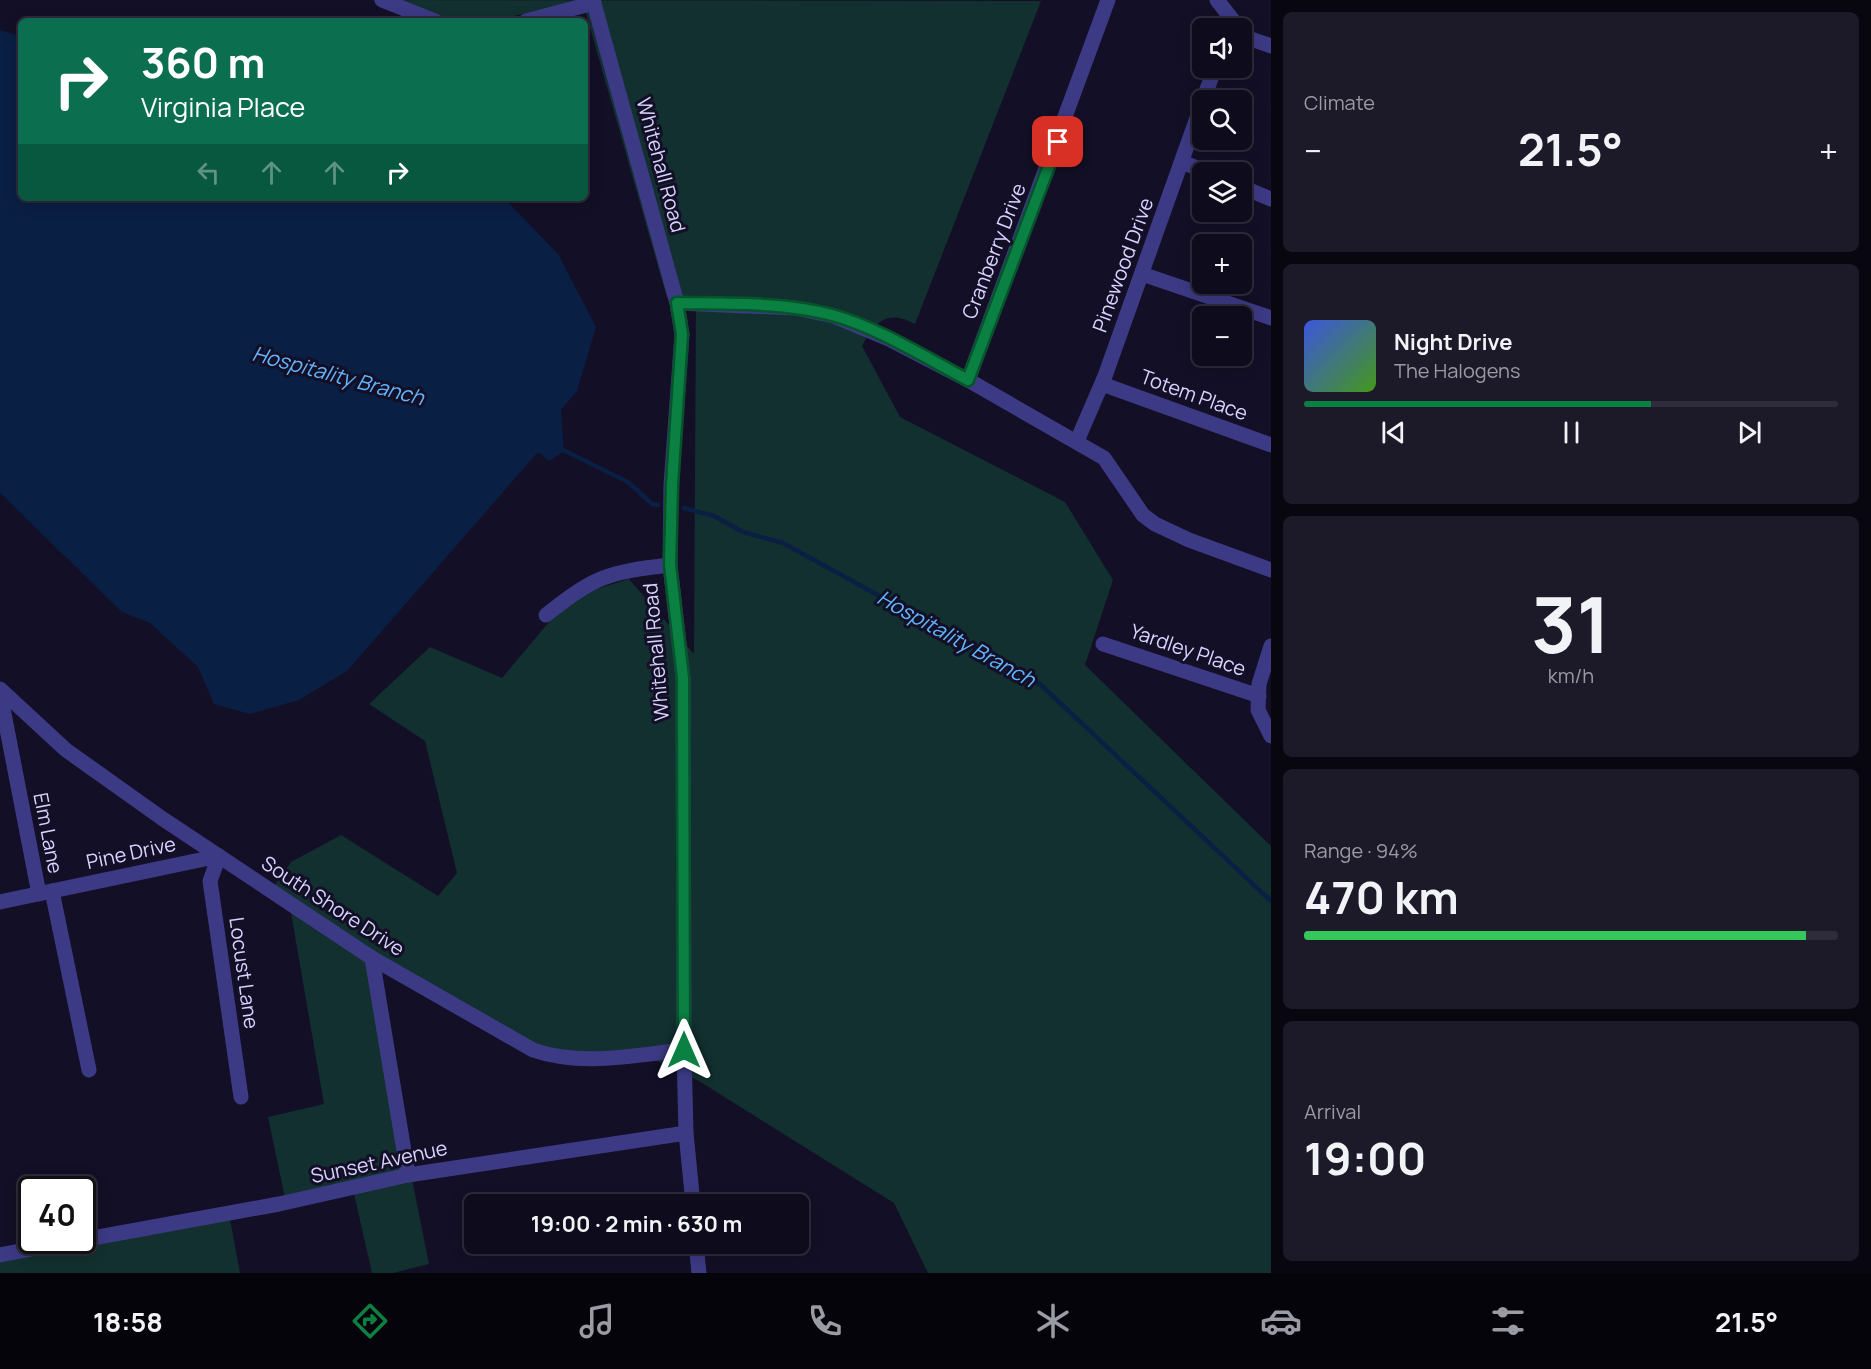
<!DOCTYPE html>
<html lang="en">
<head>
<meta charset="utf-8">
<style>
  body { margin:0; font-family:Manrope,sans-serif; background:#1c1929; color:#f1f3f6; height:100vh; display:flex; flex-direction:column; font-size:22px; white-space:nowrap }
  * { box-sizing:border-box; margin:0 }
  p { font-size:20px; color:#9b9ba3 }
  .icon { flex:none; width:33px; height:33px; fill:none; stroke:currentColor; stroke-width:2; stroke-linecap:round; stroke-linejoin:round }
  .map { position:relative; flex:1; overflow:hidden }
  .sheet { display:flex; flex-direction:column; gap:12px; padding:12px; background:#08060f; width:600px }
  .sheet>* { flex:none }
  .top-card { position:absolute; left:18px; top:18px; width:570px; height:183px; border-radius:9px; box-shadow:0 3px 15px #0003,0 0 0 2px #2e2b3b; background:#0b6e4f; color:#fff; overflow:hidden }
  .buttons { position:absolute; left:1192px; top:18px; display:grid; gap:12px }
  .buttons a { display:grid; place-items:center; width:60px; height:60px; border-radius:9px; background:#0e0b1c; box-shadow:0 3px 15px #0003,0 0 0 2px #2e2b3b; font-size:30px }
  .speed { position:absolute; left:18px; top:1176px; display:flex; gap:12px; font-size:30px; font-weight:700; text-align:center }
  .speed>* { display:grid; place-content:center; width:78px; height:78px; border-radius:50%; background:#0e0b1c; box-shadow:0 3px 15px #0003,0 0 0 2px #2e2b3b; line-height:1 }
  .speed .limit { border:3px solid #111; border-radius:9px; background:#fff; color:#111 }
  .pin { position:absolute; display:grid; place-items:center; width:51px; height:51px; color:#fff; margin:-26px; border-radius:12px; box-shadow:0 3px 9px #0006 }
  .me { position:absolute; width:66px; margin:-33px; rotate:0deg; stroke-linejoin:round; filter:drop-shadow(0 0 4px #0008) }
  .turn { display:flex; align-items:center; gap:21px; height:126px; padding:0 24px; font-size:27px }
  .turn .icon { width:78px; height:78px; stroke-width:2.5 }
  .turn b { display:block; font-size:42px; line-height:51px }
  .lanes { display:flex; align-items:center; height:57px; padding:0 24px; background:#0003; justify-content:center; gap:30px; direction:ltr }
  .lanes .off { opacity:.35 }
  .big { font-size:45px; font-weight:700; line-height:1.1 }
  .sheet .tile { flex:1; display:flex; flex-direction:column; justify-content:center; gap:9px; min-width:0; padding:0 21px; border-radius:9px; background:#1c1929 }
  .sheet .dial { align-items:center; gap:0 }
  .dial b { font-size:78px; line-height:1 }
  .song { display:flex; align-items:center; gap:18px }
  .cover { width:72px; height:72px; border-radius:9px; background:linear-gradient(135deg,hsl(230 70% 55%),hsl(100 70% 35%)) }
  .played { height:6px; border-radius:3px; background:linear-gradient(90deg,#0b8043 65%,#2e2b3b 65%) }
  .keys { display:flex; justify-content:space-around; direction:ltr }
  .heat { display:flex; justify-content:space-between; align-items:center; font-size:33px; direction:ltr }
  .charge { height:9px; border-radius:4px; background:linear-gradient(90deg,#34c759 94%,#2e2b3b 0) }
  .trip { position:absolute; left:464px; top:1194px; width:345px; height:60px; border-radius:9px; background:#0e0b1c; box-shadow:0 3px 15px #0003,0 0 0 2px #2e2b3b; font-weight:700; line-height:60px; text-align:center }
  .tab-bar { display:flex; height:96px; justify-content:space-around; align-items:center; background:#06040b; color:#9b9ba3 }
  .tab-bar .icon { width:42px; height:42px }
  .tab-bar .current { color:#0b8043 }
  .tab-bar b { font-size:27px; color:#f1f3f6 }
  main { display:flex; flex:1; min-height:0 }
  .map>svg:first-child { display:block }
</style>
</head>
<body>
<main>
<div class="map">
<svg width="1271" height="1273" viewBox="0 0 1271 1273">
  <rect width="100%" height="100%" fill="#130f26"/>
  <g fill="#12302f">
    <path d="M 372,0 L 1041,1 L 915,324 C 888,309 875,321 862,346 L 900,417 L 1065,502 L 1113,580 L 1085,665 L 1271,846 L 1271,1273 L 928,1273 L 894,1203 L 699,1081 L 651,1058 L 532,1050 L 368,959 L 429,1264 L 393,1273 L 372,1273 L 352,1185 L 285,1198 L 268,1117 L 324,1104 L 290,907 L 269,893 L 291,862 L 341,835 L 438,896 L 457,873 L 425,741 L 369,704 L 430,647 L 502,678 L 570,597 L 629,579 L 694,654 L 696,296 L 667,298 L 583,3 L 487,21 L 424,21 Z"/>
    <polygon points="228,1208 240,1273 0,1273 0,1250"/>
  </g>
  <polygon fill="#0a1f44" points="0,30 21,36 21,198 504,198 558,254 596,327 577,391 561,410 564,451 549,461 538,452 347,671 299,700 250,714 214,704 198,667 150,623 122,612 0,493"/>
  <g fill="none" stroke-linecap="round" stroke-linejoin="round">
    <g stroke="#0a1f44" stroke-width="4.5">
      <polyline points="559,448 628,482 652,504 658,505"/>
      <polyline points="684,508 714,516 743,532 783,543 1040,684 1271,901"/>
    </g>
    <g stroke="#3d3a85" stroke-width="15">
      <polyline points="382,0 435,21"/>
      <polyline points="593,0 677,303 682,334 671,485 670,565 683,678 684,1050 686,1133 693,1204"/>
      <polyline points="1217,0 1239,28"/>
      <polyline points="526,21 594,3"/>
      <polyline points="1245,37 1271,46"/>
      <polyline points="1203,100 1215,68"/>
      <polyline points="1182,162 1207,172"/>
      <polyline points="1242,187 1271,199"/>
      <polyline points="1142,274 1271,318"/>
      <polyline points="677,303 795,308 834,316 889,339 968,380 1104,458 1143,515 1155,524 1189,540 1271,570"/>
      <polyline points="968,380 1108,0"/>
      <polyline points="1102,384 1271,445"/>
      <polyline points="1077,441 1105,376 1203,101"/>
      <path d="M 546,615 C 595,576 608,572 670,565"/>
      <polyline points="1103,644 1259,696"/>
      <polyline points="1271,646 1259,684 1258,710 1271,736"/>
      <path d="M 0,689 L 66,750 L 163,819 L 372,958 L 533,1050 C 582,1067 634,1055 684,1050"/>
      <polyline points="0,693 39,894"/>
      <polyline points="219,856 210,881 241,1097"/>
      <polyline points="52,891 89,1070"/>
      <polyline points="0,902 219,856"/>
      <polyline points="372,958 408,1175"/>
      <polyline points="82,1240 279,1204 408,1175 686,1133"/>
      <polyline points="696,1244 699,1273"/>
      <polyline points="0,1255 79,1240"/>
    </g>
  </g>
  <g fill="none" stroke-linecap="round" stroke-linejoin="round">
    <defs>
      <path id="route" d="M 684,1050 L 683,678 L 670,565 L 672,485 L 682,334 L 677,303 C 728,304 782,302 832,315 C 877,327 926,358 968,380 L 1058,142"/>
    </defs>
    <use href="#route" stroke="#07532c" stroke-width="15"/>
    <use href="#route" stroke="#0b8043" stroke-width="10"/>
  </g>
  <g text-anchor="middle" stroke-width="6" stroke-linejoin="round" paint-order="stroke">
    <g font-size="20" fill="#d9d4ff" stroke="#130f26">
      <text transform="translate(661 165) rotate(75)" y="7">Whitehall Road</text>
      <text transform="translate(994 251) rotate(-69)" y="7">Cranberry Drive</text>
      <text transform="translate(1123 265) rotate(-70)" y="7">Pinewood Drive</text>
      <text transform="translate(1194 395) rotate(20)" y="7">Totem Place</text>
      <text transform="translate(1188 650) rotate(19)" y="7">Yardley Place</text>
      <text transform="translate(656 652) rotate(-95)" y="7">Whitehall Road</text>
      <text transform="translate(48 833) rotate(79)" y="7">Elm Lane</text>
      <text transform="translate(131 853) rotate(-12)" y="7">Pine Drive</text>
      <text transform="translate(333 906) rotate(33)" y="7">South Shore Drive</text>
      <text transform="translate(244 973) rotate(82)" y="7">Locust Lane</text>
      <text transform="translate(379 1162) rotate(-12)" y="7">Sunset Avenue</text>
    </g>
    <g font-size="21" font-style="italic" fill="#62b6ff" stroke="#130f26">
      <text transform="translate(338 376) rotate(15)" y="7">Hospitality Branch</text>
      <text transform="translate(956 639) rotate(29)" y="7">Hospitality Branch</text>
    </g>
  </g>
</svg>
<div class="buttons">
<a><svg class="icon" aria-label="sound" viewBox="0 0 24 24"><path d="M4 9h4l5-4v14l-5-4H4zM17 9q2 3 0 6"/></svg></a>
<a><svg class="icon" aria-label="search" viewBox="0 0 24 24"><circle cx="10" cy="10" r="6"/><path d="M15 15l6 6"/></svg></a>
<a><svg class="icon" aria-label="layers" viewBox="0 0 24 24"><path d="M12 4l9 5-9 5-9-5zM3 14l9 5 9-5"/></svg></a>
<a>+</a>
<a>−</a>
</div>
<div class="speed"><div class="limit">40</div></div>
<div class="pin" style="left:1058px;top:142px;background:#d93025"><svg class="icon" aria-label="arrive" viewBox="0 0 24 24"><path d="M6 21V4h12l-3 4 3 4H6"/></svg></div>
<svg class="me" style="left:684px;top:1050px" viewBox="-20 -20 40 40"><path d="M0-17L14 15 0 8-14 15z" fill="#0b8043" stroke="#fff" stroke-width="4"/></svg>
<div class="trip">19:00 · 2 min · 630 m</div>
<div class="top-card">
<div class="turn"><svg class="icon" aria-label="right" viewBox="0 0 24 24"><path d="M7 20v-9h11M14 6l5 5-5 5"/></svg><div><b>360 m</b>Virginia Place</div></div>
<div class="lanes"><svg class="icon off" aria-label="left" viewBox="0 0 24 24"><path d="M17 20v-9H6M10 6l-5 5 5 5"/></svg><svg class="icon off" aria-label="ahead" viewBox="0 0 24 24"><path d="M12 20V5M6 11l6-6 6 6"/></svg><svg class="icon off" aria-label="ahead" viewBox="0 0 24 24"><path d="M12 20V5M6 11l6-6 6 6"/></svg><svg class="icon" aria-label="right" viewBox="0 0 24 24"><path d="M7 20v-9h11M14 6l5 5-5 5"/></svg></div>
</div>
</div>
<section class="sheet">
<div class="tile"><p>Climate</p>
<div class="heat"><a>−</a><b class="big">21.5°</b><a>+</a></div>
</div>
<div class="tile">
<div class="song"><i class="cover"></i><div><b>Night Drive</b><p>The Halogens</p></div></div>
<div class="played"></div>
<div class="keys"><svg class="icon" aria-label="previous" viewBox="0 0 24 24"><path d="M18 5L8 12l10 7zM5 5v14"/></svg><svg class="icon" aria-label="pause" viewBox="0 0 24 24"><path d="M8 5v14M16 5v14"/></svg><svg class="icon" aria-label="next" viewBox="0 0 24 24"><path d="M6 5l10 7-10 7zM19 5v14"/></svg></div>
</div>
<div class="tile dial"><b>31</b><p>km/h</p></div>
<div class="tile"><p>Range · 94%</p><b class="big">470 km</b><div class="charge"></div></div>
<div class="tile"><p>Arrival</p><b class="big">19:00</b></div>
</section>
</main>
<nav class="tab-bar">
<b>18:58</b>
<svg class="icon current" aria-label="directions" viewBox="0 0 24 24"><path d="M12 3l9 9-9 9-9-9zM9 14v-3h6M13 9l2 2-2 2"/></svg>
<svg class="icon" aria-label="music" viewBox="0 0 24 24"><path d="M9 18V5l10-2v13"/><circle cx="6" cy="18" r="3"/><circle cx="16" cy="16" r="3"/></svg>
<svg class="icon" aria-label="phone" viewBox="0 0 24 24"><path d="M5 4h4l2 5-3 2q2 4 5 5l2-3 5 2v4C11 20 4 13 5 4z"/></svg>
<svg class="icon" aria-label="climate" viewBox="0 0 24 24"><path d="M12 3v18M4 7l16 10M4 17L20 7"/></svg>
<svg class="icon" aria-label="car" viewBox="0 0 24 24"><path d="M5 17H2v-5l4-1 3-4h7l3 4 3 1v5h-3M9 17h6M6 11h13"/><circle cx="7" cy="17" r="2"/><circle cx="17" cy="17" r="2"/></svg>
<svg class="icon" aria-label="filters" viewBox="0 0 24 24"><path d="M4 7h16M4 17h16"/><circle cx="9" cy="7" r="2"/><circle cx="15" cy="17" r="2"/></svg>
<b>21.5°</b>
</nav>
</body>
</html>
